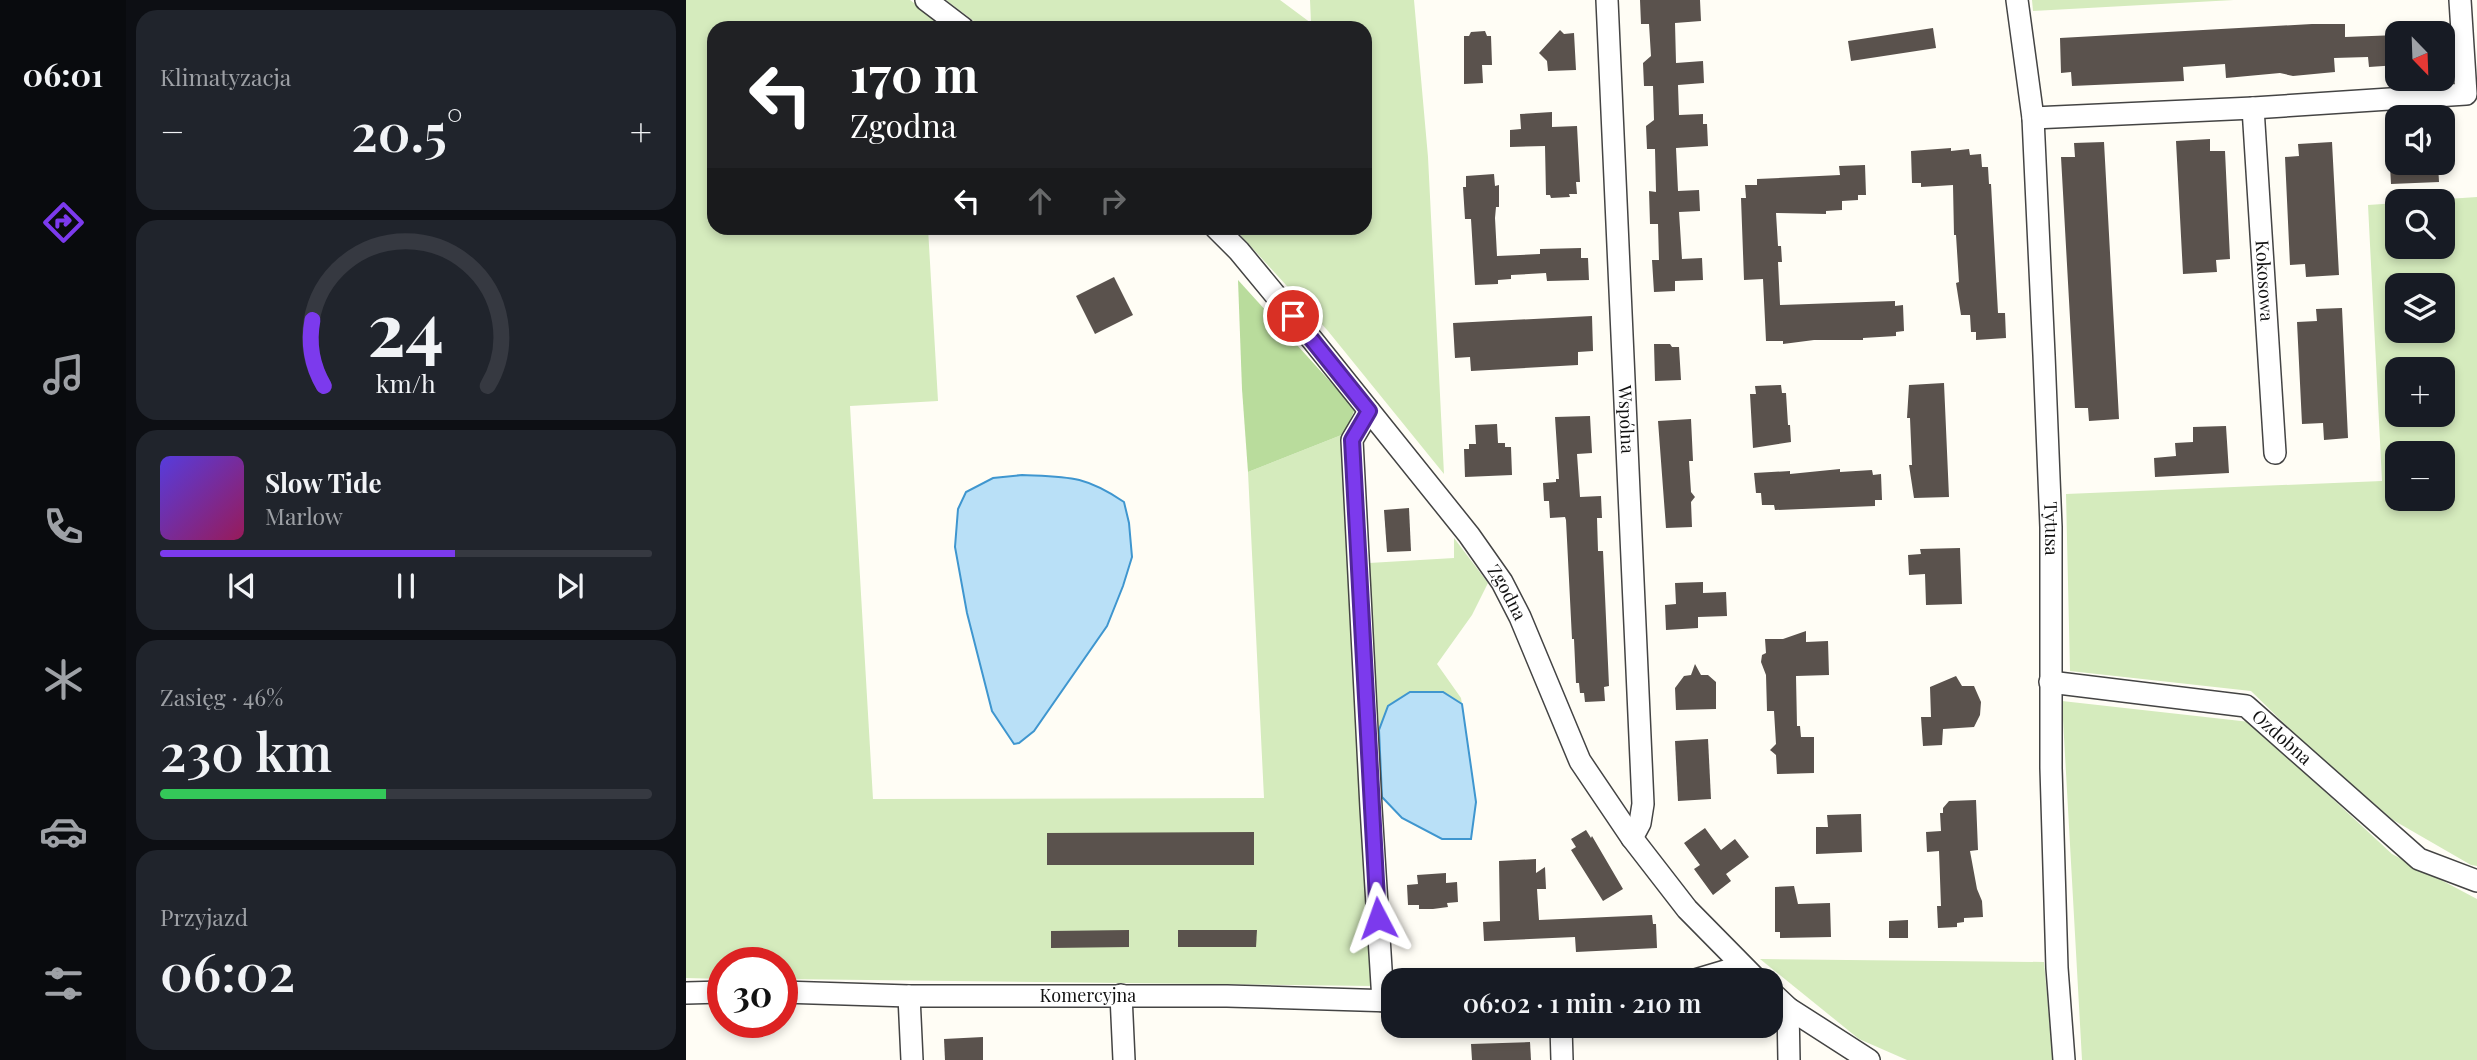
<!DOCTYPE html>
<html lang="pl">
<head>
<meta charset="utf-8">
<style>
  body { margin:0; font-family:"Playfair Display",serif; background:#20242c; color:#f1f3f6; height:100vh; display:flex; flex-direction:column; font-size:26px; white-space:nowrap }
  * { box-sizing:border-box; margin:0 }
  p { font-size:23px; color:#9ea1a6 }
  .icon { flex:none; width:38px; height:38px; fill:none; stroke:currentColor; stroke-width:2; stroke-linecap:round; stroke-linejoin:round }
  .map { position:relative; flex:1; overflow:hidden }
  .sheet { display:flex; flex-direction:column; gap:10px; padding:10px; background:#0d0f14; width:560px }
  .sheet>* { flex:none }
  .banner { position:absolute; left:21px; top:21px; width:665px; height:214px; border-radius:21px; box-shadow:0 4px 10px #0003; background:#202124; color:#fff; overflow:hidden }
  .needle { width:46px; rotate:157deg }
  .buttons { position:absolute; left:1699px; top:21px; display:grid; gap:14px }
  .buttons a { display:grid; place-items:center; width:70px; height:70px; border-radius:14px; background:#171b24; box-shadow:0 4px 10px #0003; font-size:35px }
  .speed { position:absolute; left:21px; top:947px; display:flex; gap:14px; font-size:35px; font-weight:700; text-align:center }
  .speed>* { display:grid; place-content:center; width:91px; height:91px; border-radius:50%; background:#171b24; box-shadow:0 4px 10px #0003; line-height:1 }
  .speed .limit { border:10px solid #d22; background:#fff; color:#111 }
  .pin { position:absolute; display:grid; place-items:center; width:60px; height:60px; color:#fff; margin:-30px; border:4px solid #fff; border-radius:50%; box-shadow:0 2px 7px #0007 }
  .me { position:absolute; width:77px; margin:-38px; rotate:356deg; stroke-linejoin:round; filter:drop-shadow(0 0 5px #0008) }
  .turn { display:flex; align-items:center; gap:24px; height:147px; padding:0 28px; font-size:32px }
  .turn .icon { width:91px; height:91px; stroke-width:2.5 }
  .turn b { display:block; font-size:49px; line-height:60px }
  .lanes { display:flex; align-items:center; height:66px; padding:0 28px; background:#0003; justify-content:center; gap:35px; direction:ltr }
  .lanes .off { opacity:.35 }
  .big { font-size:52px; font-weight:600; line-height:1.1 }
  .sheet .card { flex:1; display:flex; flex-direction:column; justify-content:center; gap:10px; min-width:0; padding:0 24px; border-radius:21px; background:#20242c }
  .sheet .dial { align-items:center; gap:0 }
  .dial svg { height:182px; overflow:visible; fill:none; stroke:#363941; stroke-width:7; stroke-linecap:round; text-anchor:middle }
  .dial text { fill:#f1f3f6; stroke:none }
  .song { display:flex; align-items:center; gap:21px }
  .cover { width:84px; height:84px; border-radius:10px; background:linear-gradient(135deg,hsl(250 70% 55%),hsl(330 70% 35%)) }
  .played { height:7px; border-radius:4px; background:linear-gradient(90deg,#7c3aed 60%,#363941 60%) }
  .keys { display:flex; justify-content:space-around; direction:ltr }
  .heat { display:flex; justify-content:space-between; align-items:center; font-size:38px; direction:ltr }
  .charge { height:10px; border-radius:5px; background:linear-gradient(90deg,#34c759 46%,#363941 0) }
  .trip { position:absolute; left:695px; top:968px; width:402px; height:70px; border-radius:21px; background:#171b24; box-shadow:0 4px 10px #0003; font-weight:600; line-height:70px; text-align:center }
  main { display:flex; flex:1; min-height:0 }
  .menu { display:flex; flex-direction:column; width:126px; justify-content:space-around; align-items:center; background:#090b0e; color:#9ea1a6 }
  .menu .icon { width:49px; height:49px }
  .menu .active { color:#7c3aed }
  .menu b { font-size:32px; color:#f1f3f6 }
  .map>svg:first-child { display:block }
</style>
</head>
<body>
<main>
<nav class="menu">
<b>06:01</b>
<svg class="icon active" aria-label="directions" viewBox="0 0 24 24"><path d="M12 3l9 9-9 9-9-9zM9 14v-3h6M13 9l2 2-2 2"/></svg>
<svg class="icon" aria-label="music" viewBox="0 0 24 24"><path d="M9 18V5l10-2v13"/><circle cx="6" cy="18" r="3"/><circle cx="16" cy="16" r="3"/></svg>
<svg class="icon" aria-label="phone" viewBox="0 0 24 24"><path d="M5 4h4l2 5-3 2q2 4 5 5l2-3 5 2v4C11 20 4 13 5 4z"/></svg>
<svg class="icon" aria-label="climate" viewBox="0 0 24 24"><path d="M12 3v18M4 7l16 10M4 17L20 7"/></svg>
<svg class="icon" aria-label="car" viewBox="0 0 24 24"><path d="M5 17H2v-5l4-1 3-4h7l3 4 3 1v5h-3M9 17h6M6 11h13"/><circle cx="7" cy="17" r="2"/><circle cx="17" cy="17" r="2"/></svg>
<svg class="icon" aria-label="filters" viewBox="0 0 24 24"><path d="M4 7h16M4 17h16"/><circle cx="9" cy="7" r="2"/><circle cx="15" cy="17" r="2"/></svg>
</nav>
<section class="sheet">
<div class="card"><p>Klimatyzacja</p>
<div class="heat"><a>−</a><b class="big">20.5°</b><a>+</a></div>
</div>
<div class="card dial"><svg viewBox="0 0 100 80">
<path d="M14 69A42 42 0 1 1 86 69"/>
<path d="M14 69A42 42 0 0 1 9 40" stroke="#7c3aed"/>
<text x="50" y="56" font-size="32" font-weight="700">24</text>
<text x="50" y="72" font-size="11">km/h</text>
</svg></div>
<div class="card">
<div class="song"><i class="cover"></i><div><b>Slow Tide</b><p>Marlow</p></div></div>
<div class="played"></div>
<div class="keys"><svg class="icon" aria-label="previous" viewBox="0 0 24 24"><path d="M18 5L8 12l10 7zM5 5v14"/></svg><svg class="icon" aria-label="pause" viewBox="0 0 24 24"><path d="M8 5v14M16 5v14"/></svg><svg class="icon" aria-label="next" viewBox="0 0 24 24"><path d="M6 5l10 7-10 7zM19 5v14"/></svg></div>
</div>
<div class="card"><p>Zasięg · 46%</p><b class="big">230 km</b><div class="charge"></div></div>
<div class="card"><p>Przyjazd</p><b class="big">06:02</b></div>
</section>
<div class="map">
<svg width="1791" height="1060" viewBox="0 0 1791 1060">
  <rect width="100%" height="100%" fill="#fffdf5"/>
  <g fill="#d5ebbd" fill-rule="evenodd">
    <polygon points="0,0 224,0 260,28 28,28 28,228 242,228 252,401 164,406 187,799 578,798 562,472 658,434 686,986 96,979 96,962 37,962 37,979 0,978"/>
    <polygon points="260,0 594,0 625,23 624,0 728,0 742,157 758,474 642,331 548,228 679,228 679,28 297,28"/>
    <polygon points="1346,0 1548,0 1347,11"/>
    <path d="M 1791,197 L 1791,866 L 1785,865 L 1707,820 L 1615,740 L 1565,691 L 1384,671 L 1380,494 L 1696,481 L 1682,205 L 1711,203 L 1712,247 L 1757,247 L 1757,201 L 1732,201 ZM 1757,285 L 1757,331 L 1712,331 L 1712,285 ZM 1757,369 L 1757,415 L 1712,415 L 1712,369 ZM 1757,453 L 1757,499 L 1712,499 L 1712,453 Z"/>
    <polygon points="768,538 802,583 786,615 751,664 775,698 776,704 757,692 702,706 693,730 683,563 768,558"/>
    <polygon points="1376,701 1564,722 1706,854 1791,899 1791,1060 1396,1060"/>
    <polygon points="1074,959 1358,962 1367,1060 1221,1060 1173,1039"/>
  </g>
  <polygon fill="#b9dc9c" points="552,280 669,409 658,434 562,472 556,389"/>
  <g fill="#b9e0f7" stroke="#3f96cf" stroke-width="2">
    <path d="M 336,475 C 382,477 398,475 438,502 L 443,523 L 446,557 L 437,586 L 421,626 L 348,731 L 333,743 L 328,744 L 306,711 L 281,613 L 269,547 L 272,509 L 280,492 L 307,478 Z"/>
    <polygon points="724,692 757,692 776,704 790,802 785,839 756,839 716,818 696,797 693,730 702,706"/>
  </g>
  <g fill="#5a524d">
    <polygon points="954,0 1014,0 1015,21 989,23 990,63 1017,61 1018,83 992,85 993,115 1017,114 1017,124 1021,124 1022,146 990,148 992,191 1013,190 1014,211 993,212 996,259 1016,258 1017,280 989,281 989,291 968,292 966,260 973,260 972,224 964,224 963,191 970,192 969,149 961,149 960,126 968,120 967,86 958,86 957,63 965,56 963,24 955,24"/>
    <polygon points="1626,24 1659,24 1659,37 1712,35 1712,65 1683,67 1682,57 1648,58 1649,72 1607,76 1594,73 1540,78 1539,64 1497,67 1498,81 1386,86 1385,72 1375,73 1374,38"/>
    <polygon points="1247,28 1250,48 1165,61 1162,41"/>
    <polygon points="874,30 878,34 888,33 890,70 862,71 861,61 853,53"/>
    <polygon points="799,31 801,36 805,36 806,65 796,65 797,83 778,84 778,36 783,36 785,32"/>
    <polygon points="866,112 866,127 891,126 894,182 890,182 891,194 883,194 884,197 865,198 864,195 860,195 859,146 824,147 824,130 835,129 834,114"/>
    <polygon points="1524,139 1524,151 1539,151 1544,259 1530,260 1531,272 1497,274 1490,141"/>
    <polygon points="1418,142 1433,419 1403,421 1402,408 1389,408 1375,157 1389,157 1388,143"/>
    <polygon points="1646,142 1653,275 1620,277 1619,264 1604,265 1599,157 1613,156 1612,144"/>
    <polygon points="1265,148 1265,151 1283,149 1284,155 1295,154 1296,167 1302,167 1303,184 1305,184 1312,313 1319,313 1320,338 1290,340 1290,332 1285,332 1284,315 1275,315 1270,283 1273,282 1270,235 1268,235 1267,185 1235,187 1235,183 1226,183 1225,151"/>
    <polygon points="1717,163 1752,164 1753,182 1705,184 1704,166 1717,166"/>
    <polygon points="1179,165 1180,195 1172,195 1172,200 1156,201 1156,210 1140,211 1140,214 1090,213 1092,246 1095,246 1096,262 1092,262 1094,305 1209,301 1209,306 1217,305 1218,331 1210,332 1210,336 1177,338 1177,340 1128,340 1097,344 1097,341 1080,341 1077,279 1058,280 1055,198 1060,198 1059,185 1071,185 1071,179 1154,175 1153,166"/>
    <polygon points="808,174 809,186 813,185 813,207 810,207 809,218 811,256 854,254 854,249 895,248 895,258 902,258 903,280 861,281 860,273 825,275 825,279 812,280 812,284 789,285 785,219 779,219 777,187 780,187 780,176"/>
    <polygon points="428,277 447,315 409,334 390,296"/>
    <polygon points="1656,308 1662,438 1638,440 1637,423 1616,424 1611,322 1631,321 1630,309"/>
    <polygon points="906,316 907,351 892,352 892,365 785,371 784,357 769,358 767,323"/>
    <polygon points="968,344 984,344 986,347 993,347 995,380 969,381"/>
    <polygon points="1258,383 1263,497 1228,498 1223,465 1226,465 1224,418 1221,418 1223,385"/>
    <polygon points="1095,385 1096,393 1100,393 1102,425 1104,425 1105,442 1067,448 1064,394 1070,394 1069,386"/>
    <polygon points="904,416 906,453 891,454 894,497 915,496 916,518 911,518 912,551 917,551 923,686 918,687 919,701 899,702 898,693 894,693 893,683 890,683 888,639 886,639 880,520 879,517 864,518 863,501 858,501 857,483 870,482 870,479 873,479 869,417"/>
    <polygon points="1005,419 1007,461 1003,461 1005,492 1009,497 1005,502 1006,527 980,528 972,421"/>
    <polygon points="811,424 812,443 819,443 819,447 825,447 826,475 779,477 778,449 783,449 783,444 790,444 789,425"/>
    <polygon points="1540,426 1543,473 1469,477 1468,458 1490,456 1489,443 1507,442 1507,427"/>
    <polygon points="1154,469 1154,472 1186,470 1187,475 1195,474 1196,500 1189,500 1189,506 1089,510 1088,505 1076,505 1075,493 1070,493 1068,473 1104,471 1104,474"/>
    <polygon points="723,508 725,551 701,552 698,510"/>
    <polygon points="1274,548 1276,604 1240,605 1239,574 1223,575 1222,555 1235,554 1234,549"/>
    <polygon points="1017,582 1017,593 1040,592 1041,616 1012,617 1012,628 980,630 979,605 990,604 989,583"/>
    <polygon points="1120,631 1120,642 1142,641 1143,675 1110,676 1111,726 1114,726 1115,737 1128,737 1128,773 1091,774 1090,755 1084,750 1090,744 1088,711 1081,711 1080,675 1075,662 1076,655 1080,653 1079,639 1097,639"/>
    <polygon points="1009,664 1015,675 1022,675 1030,682 1030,709 990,710 989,688 998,676 1005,675"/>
    <polygon points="1270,676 1276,686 1288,686 1295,702 1294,715 1288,727 1257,729 1256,745 1237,746 1235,717 1245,717 1244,687"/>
    <polygon points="1022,739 1025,799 992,801 989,741"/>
    <polygon points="1290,800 1292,850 1284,851 1291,889 1296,901 1297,917 1278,918 1278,922 1271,923 1271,927 1252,928 1251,906 1255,906 1253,851 1241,852 1240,832 1255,831 1254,813 1257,813 1257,808 1263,801"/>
    <polygon points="1175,814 1176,852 1130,854 1130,827 1142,827 1141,815"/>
    <polygon points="1019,828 1035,850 1049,839 1063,857 1040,874 1045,881 1027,895 1008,869 1014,865 998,843"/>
    <polygon points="900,830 905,838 906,836 937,889 917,901 885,850 890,847 885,839"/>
    <polygon points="568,832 568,865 361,865 361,833"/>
    <polygon points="850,859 850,873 859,867 860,889 851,889 853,920 966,915 967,924 970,924 971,948 890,952 889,937 798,941 797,922 814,921 813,861"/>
    <polygon points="760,873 760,883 771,882 772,902 761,903 762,907 747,909 733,909 733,905 722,905 721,885 732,884 731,875"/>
    <polygon points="1108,886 1112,904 1144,903 1145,937 1094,938 1094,932 1089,932 1089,887"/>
    <polygon points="1222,920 1222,938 1203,938 1203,921"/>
    <polygon points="443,930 443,947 365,948 365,931"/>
    <polygon points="492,930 571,930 570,947 492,947"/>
    <polygon points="297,1037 297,1060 259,1060 258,1039"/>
    <polygon points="844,1042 845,1060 786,1060 785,1044"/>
  </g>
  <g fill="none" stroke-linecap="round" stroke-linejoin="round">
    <defs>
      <g id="street">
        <polyline points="240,0 277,28"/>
        <path id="s1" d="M 921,0 L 957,804 L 954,823 L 946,838"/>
        <path id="s2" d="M 1331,0 L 1347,118 L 1358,355 L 1365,527 L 1365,768 L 1371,968 L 1378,1060"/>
        <path id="s3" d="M 1567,108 L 1589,453"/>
        <polyline points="1347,118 1567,108 1780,94 1774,0"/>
        <path id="s4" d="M 530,228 L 553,251 L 624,337 L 783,535 L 816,582 L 834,617 L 894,761 L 946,838 L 1001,909 L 1071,980"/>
        <polyline points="683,411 666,440 685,808 697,1001"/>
        <path id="s5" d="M 1364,682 L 1560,706 L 1733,859 L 1791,881"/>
        <polyline points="1009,980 1056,966"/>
        <path id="s6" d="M 96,992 L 223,996 L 541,996 L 707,1001"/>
        <polyline points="1085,992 1102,1008 1183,1060"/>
        <polyline points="0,993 37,992"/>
        <polyline points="435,995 438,1060"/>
        <polyline points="223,996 226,1060"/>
        <polyline points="1102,1008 1103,1060"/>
        <polyline points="875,1026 876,1060"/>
      </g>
    </defs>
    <use href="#street" stroke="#444" stroke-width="24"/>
    <use href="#street" stroke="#fff" stroke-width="21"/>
  </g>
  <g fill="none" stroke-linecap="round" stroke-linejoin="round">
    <defs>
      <polyline id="route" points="607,316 683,411 666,440 692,918"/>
    </defs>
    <use href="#route" stroke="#51269a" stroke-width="18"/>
    <use href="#route" stroke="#7c3aed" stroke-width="12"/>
  </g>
  <g text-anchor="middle" stroke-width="7" stroke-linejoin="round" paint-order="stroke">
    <g font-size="18" fill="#111" stroke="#fff">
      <text dy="6" stroke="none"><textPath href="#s3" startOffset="173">Kokosowa</textPath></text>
      <text dy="6" stroke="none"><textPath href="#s1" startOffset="420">Wspólna</textPath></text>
      <text dy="6" stroke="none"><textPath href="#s2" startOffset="530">Tytusa</textPath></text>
      <text dy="6" stroke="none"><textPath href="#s4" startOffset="467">Zgodna</textPath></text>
      <text dy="6" stroke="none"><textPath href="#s5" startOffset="245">Ozdobna</textPath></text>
      <text dy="6" stroke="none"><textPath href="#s6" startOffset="306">Komercyjna</textPath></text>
    </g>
  </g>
</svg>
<div class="buttons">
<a><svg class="needle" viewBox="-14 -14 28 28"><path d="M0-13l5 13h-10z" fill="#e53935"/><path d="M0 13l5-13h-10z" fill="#9ea1a6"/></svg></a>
<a><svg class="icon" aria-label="sound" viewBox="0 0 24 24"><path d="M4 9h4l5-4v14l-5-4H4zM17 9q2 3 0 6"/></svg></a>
<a><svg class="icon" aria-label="search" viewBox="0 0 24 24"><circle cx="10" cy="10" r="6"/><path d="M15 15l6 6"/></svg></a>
<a><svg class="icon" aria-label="layers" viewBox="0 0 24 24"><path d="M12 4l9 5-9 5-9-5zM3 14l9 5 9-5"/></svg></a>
<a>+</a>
<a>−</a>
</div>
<div class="speed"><div class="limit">30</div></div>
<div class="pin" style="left:607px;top:316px;background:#d93025"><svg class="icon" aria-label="arrive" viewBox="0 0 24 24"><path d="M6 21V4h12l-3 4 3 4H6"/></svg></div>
<svg class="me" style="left:692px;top:918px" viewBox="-20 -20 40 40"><path d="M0-17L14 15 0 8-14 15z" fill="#7c3aed" stroke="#fff" stroke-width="4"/></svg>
<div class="trip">06:02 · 1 min · 210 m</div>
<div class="banner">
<div class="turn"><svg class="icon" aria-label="left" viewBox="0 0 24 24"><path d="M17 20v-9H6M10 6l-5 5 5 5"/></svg><div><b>170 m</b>Zgodna</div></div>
<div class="lanes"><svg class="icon" aria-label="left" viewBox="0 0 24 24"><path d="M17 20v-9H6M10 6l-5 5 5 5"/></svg><svg class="icon off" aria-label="ahead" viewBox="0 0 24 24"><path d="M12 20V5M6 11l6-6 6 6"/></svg><svg class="icon off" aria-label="right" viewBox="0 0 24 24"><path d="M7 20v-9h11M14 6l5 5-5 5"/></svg></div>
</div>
</div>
</main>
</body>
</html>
